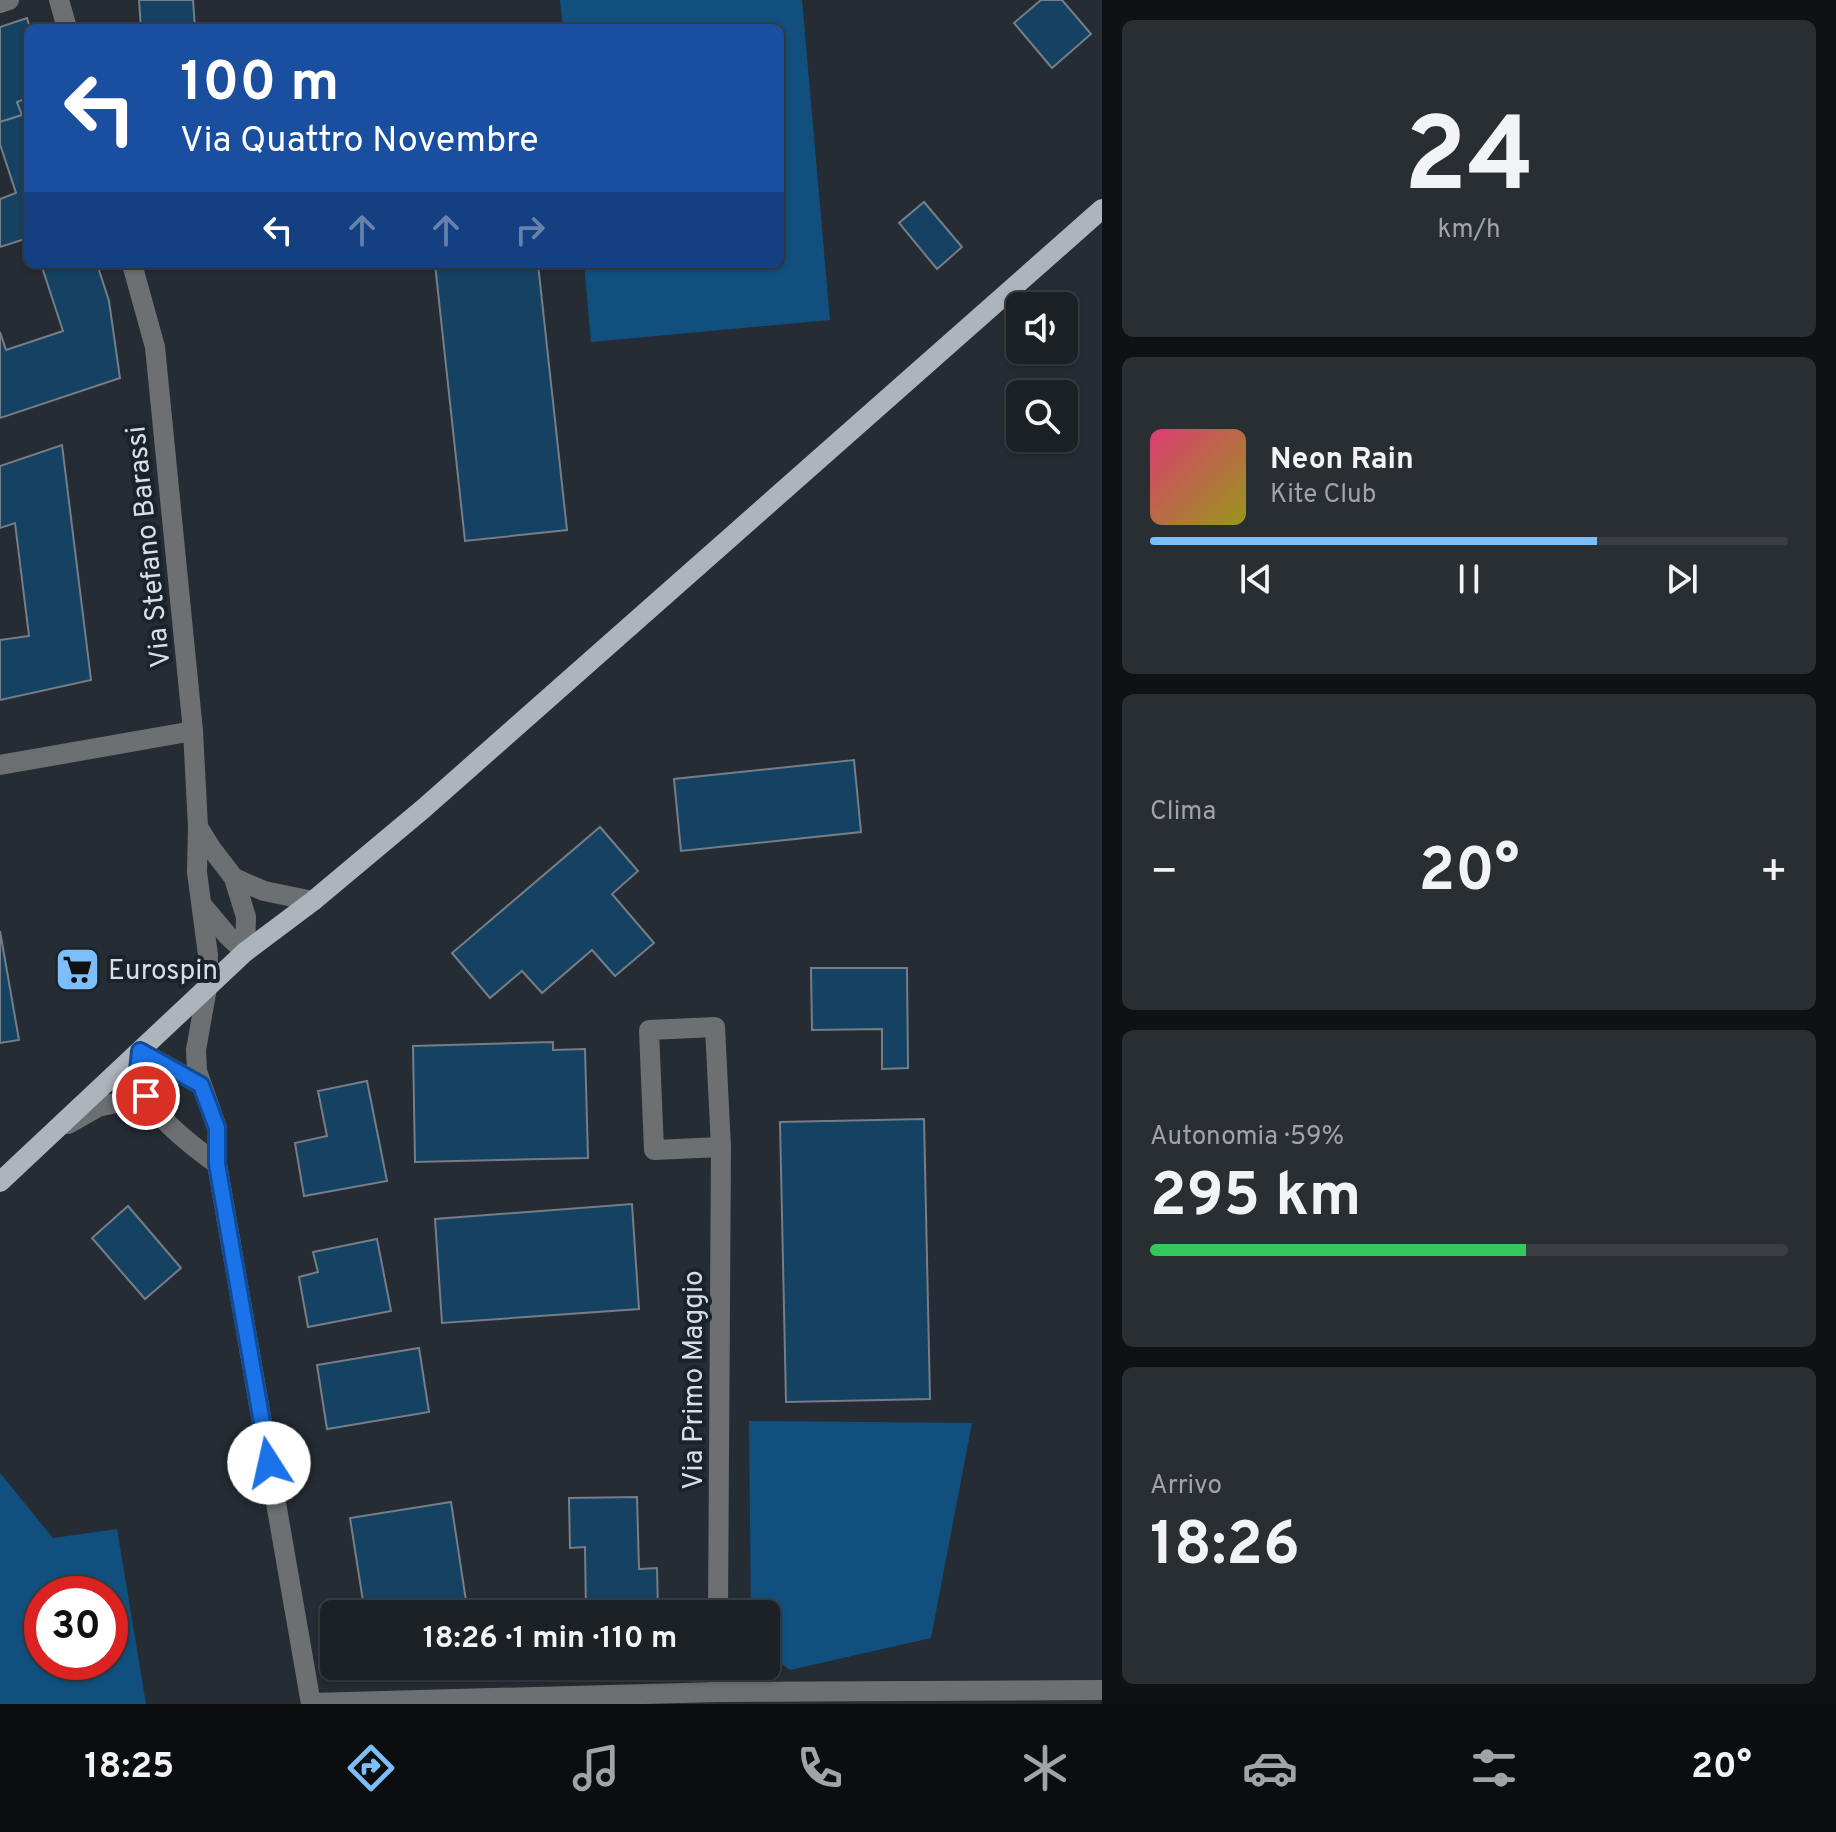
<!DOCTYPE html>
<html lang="it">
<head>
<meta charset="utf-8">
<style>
  body { margin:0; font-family:Overpass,sans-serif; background:#292e32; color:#f1f3f6; height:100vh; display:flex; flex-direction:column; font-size:30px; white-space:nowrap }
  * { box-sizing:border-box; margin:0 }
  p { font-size:26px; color:#a0a3a7 }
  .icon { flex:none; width:44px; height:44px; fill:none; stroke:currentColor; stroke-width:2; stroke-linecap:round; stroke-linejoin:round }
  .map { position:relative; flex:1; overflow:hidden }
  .panel { display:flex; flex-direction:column; gap:20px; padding:20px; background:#0f1215; width:734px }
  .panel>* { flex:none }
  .top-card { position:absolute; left:24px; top:24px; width:760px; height:244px; border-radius:12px; box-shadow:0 2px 6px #0004,0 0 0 2px #3a3e43; background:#1a4fa0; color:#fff; overflow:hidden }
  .tools { position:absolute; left:1006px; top:292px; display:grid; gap:16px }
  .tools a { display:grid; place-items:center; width:72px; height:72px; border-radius:12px; background:#1c2126; box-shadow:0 2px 6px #0004,0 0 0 2px #3a3e43; font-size:40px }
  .speed { position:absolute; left:24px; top:1576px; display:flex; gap:16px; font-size:40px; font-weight:700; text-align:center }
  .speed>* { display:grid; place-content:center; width:104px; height:104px; border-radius:50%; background:#1c2126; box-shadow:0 2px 6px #0004,0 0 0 2px #3a3e43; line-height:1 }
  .speed .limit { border:12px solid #d22; background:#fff; color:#111 }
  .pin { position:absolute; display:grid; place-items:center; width:68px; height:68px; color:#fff; margin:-34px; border:4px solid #fff; border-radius:50%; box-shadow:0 2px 8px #0007 }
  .me { position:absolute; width:88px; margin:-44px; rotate:350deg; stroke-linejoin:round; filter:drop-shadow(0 0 6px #0008) }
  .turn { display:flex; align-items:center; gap:28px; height:168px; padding:0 24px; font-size:36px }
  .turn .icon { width:104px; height:104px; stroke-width:2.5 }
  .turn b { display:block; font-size:56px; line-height:68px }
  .lanes { display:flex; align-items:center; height:76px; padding:0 24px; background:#0003; justify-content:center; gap:40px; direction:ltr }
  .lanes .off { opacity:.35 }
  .big { font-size:60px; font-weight:700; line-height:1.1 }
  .panel .tile { flex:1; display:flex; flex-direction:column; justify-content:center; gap:12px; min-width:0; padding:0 28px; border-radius:12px; background:#292e32 }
  .panel .dial { align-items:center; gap:0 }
  .dial b { font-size:104px; line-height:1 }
  .song { display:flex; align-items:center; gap:24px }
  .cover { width:96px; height:96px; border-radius:12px; background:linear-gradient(135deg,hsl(340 70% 55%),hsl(60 70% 35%)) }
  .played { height:8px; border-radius:4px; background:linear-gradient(90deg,#7cbef9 70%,#3a3e43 70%) }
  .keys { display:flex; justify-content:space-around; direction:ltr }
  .heat { display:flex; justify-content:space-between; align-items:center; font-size:44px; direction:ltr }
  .charge { height:12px; border-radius:6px; background:linear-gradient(90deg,#34c759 59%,#3a3e43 0) }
  .trip { position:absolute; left:320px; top:1600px; width:460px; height:80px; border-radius:12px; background:#1c2126; box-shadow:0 2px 6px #0004,0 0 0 2px #3a3e43; font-weight:700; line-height:80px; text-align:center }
  .tabs { display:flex; height:128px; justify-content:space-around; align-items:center; background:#0b0d0f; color:#a0a3a7 }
  .tabs .icon { width:56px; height:56px }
  .tabs .selected { color:#7cbef9 }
  .tabs b { font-size:36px; color:#f1f3f6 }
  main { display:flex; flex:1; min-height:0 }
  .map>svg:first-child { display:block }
</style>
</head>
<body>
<main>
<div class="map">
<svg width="1102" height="1704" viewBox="0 0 1102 1704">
  <rect width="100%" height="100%" fill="#252c33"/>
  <g fill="#11507e" fill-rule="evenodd">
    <polygon points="560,0 802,0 830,320 591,342 584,264 780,264 780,28 563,28"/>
    <polygon points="749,1421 972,1423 931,1638 790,1670 766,1652 766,1614 751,1614"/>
    <path d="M 0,1473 L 53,1538 L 117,1529 L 146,1704 L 0,1704 ZM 42,1594 L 110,1594 L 110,1662 L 42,1662 Z"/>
  </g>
  <g fill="#154163" stroke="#757d86" stroke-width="2">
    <polygon points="139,0 193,0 195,28 141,28"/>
    <polygon points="1041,0 1062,0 1091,34 1052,68 1014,23"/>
    <polygon points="27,18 30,28 28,28 28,98 17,102 22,115 0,122 0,27"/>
    <polygon points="28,98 28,238 0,247 0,199 16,193 0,144 0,122 22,115 17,102"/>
    <polygon points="924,202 962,247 937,269 899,223"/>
    <polygon points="41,264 97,264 109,301 120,378 0,418 0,332 6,350 63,331"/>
    <polygon points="435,264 538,264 567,530 465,541"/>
    <polygon points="62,445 91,680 0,700 0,640 29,636 15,523 0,528 0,466"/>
    <polygon points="854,760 861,832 681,851 674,779"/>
    <polygon points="600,827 638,871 612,894 654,943 615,976 592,950 542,993 522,971 490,998 452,953"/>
    <polygon points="0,931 19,1040 0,1043"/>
    <polygon points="811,968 907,968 908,1068 882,1069 882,1029 812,1030"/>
    <polygon points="553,1042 553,1050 585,1049 588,1158 415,1162 413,1046"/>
    <polygon points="367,1081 387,1181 304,1196 295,1143 327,1136 318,1091"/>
    <polygon points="924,1119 930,1399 786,1402 780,1122"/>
    <polygon points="632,1204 639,1309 442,1323 435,1219"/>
    <polygon points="128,1206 181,1268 145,1299 92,1238"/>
    <polygon points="377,1239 391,1311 308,1327 299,1277 318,1272 313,1252"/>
    <polygon points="419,1348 429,1412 327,1429 317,1365"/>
    <polygon points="637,1497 639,1569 657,1568 658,1610 627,1611 628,1614 586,1614 585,1547 570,1548 569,1498"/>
    <polygon points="451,1502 468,1614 365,1614 350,1518"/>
  </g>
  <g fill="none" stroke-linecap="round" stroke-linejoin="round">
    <g stroke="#6c7073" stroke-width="20">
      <polyline points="59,0 67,28"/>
      <polyline points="0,3 9,0"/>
      <polyline points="132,264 155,347 193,731 198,827 197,872 208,955 207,988 196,1050 197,1071 217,1128 217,1164 311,1704"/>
      <polyline points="0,765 193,731"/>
      <polyline points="198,827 211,848 234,878 246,917 245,952"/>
      <polyline points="234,878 264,891 313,901"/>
      <polyline points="202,905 228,936 245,952"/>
      <path d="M 201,1085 L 140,1051 C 139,1060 135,1073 138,1082 C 148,1112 192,1146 217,1164"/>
      <polyline points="68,1124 98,1107 146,1096"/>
      <polyline points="718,1614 721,1147 715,1027 649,1030 654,1150 721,1147"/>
      <polyline points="718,1692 718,1666"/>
      <polyline points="311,1703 718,1692 1102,1690"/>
    </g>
    <polyline stroke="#acb4bc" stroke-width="20" points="0,1182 245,952 313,901 423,809 1102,209"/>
  </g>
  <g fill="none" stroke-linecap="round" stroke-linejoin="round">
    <defs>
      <polyline id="route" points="146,1096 137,1080 140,1051 201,1085 217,1128 217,1164 269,1463"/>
    </defs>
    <use href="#route" stroke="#114b97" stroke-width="20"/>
    <use href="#route" stroke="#1a73e8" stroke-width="14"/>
  </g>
  <defs>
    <symbol id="supermarket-square" viewBox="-11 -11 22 22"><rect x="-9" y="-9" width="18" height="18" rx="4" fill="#7cbef9" stroke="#1b2229"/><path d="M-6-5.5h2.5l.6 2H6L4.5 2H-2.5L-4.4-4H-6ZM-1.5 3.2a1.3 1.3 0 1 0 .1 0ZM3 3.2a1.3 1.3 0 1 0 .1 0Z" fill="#111"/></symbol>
  </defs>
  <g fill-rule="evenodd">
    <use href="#supermarket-square" x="52" y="944" width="51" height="51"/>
  </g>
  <g text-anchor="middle" stroke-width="8" stroke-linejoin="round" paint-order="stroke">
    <g font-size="28" fill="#d9dee2" stroke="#1b2229">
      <text transform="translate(147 547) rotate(-96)" y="10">Via Stefano Barassi</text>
      <text transform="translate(692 1380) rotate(-90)" y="10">Via Primo Maggio</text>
    </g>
    <g font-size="28" fill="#d9dee2" stroke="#1b2229" text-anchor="start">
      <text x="108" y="979">Eurospin</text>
    </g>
  </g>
</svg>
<div class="tools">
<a><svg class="icon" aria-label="sound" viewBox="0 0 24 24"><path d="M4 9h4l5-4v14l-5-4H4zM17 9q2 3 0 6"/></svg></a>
<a><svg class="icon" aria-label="search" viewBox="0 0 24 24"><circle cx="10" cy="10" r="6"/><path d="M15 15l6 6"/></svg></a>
</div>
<div class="speed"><div class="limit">30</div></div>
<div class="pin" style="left:146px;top:1096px;background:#d93025"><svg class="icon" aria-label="arrive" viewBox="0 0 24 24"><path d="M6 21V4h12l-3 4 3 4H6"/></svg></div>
<svg class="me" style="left:269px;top:1463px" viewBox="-20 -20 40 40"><circle r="19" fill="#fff"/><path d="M0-13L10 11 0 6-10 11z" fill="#1a73e8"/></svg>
<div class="trip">18:26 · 1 min · 110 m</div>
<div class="top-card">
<div class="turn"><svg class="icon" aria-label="left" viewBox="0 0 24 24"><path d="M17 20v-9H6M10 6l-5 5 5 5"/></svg><div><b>100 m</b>Via Quattro Novembre</div></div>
<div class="lanes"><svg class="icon" aria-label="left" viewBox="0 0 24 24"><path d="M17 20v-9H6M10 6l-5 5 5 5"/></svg><svg class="icon off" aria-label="ahead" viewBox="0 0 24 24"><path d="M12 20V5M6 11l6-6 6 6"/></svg><svg class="icon off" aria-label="ahead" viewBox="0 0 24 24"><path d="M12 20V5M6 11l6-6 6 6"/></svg><svg class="icon off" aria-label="right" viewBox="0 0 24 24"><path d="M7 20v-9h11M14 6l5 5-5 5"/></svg></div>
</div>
</div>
<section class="panel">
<div class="tile dial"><b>24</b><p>km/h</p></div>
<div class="tile">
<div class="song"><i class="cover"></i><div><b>Neon Rain</b><p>Kite Club</p></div></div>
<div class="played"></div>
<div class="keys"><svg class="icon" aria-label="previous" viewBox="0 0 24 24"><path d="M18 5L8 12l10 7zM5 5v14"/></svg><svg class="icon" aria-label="pause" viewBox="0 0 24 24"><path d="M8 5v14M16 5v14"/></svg><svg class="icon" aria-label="next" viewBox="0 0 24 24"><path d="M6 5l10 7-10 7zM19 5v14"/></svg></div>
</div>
<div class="tile"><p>Clima</p>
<div class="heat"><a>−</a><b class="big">20°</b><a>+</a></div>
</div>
<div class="tile"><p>Autonomia · 59%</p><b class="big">295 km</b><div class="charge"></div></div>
<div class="tile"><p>Arrivo</p><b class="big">18:26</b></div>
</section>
</main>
<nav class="tabs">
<b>18:25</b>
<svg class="icon selected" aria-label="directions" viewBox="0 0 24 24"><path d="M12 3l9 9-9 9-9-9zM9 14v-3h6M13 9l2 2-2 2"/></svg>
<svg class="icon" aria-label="music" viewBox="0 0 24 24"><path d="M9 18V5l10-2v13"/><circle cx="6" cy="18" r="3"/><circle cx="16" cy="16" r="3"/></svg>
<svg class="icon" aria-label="phone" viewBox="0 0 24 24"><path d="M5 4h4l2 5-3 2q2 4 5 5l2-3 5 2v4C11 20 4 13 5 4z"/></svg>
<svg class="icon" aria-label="climate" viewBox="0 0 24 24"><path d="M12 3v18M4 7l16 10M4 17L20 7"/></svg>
<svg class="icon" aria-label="car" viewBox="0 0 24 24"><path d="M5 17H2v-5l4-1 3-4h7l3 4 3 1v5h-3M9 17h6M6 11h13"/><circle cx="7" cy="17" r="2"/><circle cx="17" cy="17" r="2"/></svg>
<svg class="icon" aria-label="filters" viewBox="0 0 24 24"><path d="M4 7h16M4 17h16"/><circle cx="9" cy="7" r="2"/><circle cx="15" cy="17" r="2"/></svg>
<b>20°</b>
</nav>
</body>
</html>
